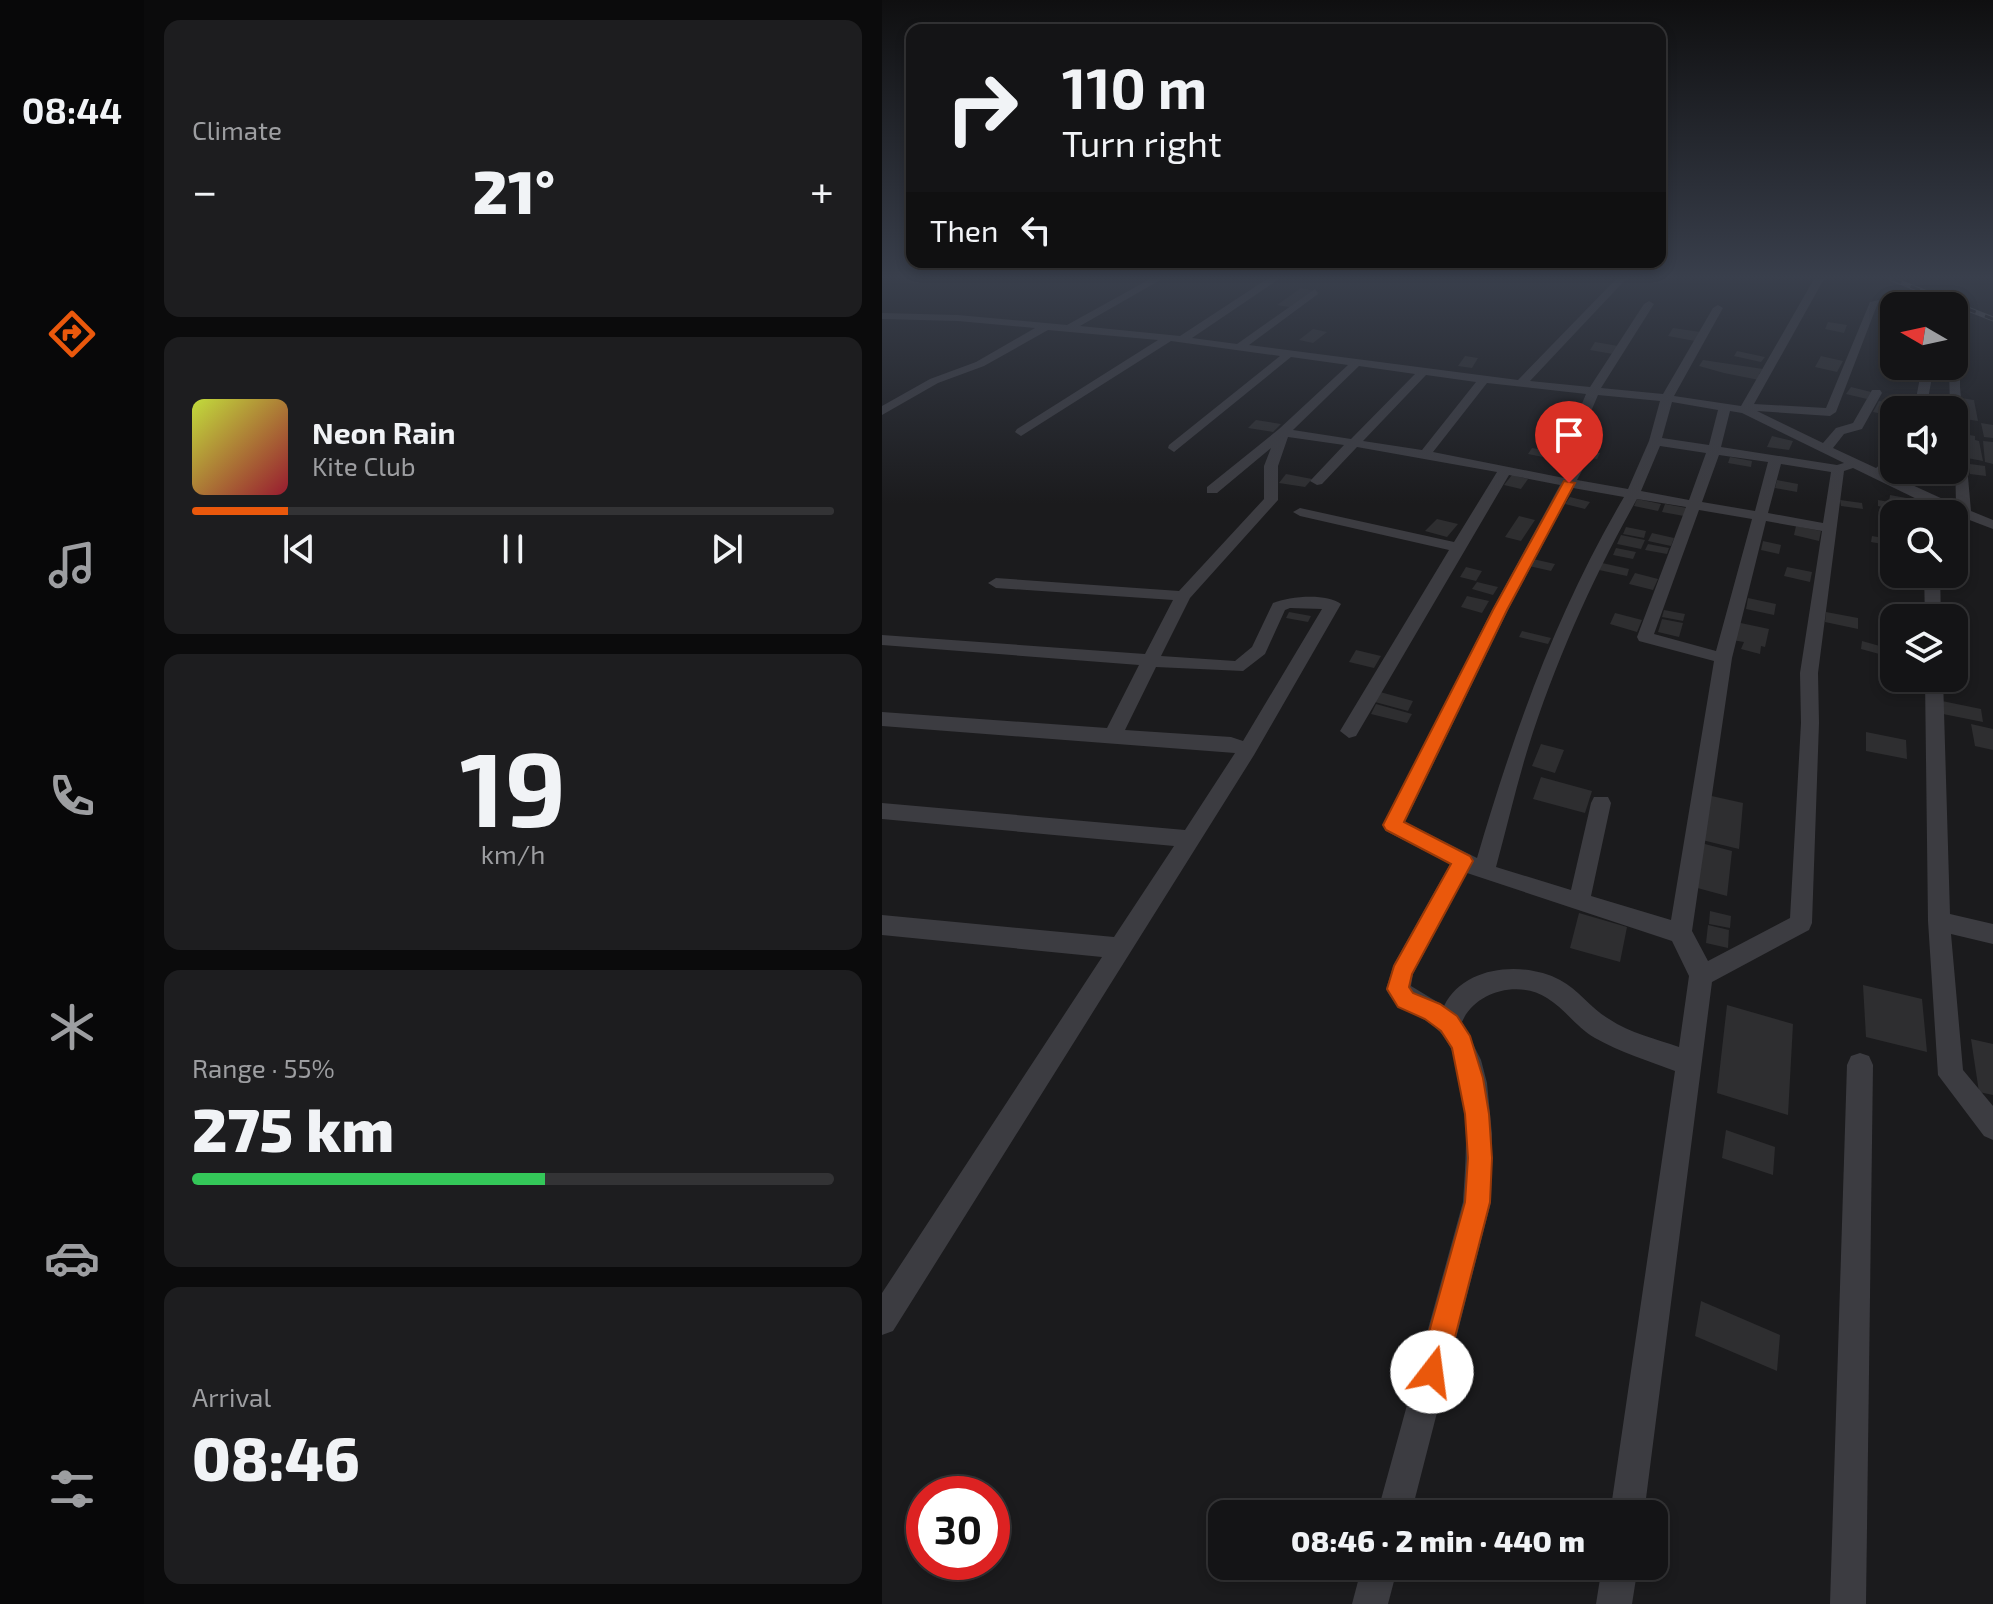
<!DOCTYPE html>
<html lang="en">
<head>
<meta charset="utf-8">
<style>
  body { margin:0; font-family:"Exo 2",sans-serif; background:#1d1d1f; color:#f1f3f6; height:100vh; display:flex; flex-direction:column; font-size:30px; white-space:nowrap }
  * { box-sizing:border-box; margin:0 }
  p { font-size:26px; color:#9d9ea1 }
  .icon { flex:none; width:44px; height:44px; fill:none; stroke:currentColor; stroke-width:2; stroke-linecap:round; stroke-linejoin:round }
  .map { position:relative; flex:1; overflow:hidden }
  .details { display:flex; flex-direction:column; gap:20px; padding:20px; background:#0b0b0c; width:738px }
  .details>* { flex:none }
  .guide { position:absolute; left:24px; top:24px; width:760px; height:244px; border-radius:16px; box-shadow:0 4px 12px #0003,0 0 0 2px #333335; background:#141416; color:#f1f3f6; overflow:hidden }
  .needle { width:52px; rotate:279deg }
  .controls { position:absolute; left:998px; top:292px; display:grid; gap:16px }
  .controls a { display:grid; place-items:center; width:88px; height:88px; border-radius:16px; background:#141416; box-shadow:0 4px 12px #0003,0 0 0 2px #333335; font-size:40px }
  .speed { position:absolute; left:24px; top:1476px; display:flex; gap:16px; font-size:40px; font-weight:700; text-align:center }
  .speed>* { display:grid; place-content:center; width:104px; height:104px; border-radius:50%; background:#141416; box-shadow:0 4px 12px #0003,0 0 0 2px #333335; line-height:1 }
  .speed .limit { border:12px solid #d22; background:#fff; color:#111 }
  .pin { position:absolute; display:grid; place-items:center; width:68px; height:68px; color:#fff; margin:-82px -34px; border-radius:50% 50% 50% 0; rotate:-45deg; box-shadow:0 0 8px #0007 }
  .pin .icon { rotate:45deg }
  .me { position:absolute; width:88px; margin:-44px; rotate:15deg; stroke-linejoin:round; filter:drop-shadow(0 0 6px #0008) }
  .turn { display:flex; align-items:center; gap:28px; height:168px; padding:0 24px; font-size:36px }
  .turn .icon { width:104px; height:104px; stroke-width:2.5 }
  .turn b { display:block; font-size:56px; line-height:68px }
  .then { display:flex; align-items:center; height:76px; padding:0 24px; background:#0003; gap:16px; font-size:30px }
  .big { font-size:60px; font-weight:800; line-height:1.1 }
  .details .card { flex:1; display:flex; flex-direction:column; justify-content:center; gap:12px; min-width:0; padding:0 28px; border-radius:16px; background:#1d1d1f }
  .details .dial { align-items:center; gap:0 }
  .dial b { font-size:104px; line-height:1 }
  .song { display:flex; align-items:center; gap:24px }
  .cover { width:96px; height:96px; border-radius:12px; background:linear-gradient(135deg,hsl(70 70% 55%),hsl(350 70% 35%)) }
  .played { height:8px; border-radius:4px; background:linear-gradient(90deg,#ea580c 15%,#333335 15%) }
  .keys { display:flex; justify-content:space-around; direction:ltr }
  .heat { display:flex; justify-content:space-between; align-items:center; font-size:44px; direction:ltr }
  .charge { height:12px; border-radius:6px; background:linear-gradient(90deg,#34c759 55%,#333335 0) }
  .trip { position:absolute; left:326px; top:1500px; width:460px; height:80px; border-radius:16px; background:#141416; box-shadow:0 4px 12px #0003,0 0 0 2px #333335; font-weight:800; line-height:80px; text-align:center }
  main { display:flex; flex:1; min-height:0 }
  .menu { display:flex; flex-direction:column; width:144px; justify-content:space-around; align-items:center; background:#080809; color:#9d9ea1 }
  .menu .icon { width:56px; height:56px }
  .menu .active { color:#ea580c }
  .menu b { font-size:36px; color:#f1f3f6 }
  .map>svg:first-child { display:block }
</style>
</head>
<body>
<main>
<nav class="menu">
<b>08:44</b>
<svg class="icon active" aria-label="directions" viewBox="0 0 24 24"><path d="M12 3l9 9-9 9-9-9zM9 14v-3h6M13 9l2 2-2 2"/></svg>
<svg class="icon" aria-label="music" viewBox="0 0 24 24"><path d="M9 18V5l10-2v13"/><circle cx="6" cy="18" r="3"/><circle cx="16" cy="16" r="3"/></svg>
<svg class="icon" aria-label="phone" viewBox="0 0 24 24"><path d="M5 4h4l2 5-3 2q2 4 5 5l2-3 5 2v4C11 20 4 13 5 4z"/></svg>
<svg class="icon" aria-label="climate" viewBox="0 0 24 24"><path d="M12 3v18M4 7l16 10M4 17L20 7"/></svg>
<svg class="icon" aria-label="car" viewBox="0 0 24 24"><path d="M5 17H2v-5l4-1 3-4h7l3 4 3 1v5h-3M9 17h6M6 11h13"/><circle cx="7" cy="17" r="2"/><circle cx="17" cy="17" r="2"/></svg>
<svg class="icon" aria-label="filters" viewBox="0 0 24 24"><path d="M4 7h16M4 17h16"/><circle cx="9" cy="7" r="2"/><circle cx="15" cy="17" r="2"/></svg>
</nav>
<section class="details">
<div class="card"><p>Climate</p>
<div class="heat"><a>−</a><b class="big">21°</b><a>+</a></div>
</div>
<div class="card">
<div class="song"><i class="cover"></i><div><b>Neon Rain</b><p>Kite Club</p></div></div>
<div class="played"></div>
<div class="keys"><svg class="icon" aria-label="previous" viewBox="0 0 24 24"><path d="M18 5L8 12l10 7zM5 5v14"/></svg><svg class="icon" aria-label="pause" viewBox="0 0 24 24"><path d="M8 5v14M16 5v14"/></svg><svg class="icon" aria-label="next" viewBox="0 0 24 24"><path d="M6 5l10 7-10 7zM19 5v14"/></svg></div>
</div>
<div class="card dial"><b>19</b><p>km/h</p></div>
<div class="card"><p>Range · 55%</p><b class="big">275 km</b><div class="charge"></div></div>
<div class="card"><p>Arrival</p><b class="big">08:46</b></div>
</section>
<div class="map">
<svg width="1111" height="1604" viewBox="0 0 1111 1604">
  <rect width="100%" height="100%" fill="#1b1b1d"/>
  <g fill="#2e2e30">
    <polygon points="419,288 437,292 413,308 395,305"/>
    <polygon points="946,322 965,325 962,333 943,329"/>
    <polygon points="791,328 818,332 813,341 786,336"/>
    <polygon points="431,329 445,332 431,343 417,340"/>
    <polygon points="713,342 736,346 731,354 708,350"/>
    <polygon points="855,351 883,357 879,362 852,356"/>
    <polygon points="583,356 596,358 590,368 576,366"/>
    <polygon points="939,356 961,361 955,372 933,367"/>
    <polygon points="821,360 881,369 877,374 881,374 877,380 842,373 817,366"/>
    <polygon points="969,387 989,392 985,399 964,394"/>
    <polygon points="1079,398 1092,400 1096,421 1083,419"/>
    <polygon points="997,401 1012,404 1005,415 991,412"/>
    <polygon points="374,420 399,424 391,432 366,428"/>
    <polygon points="1099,423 1111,425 1111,438 1102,437"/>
    <polygon points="1082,434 1093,436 1093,440 1097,441 1101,461 1085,458"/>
    <polygon points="890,436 911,441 907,450 885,447"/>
    <polygon points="1101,441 1111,442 1111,464 1103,462"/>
    <polygon points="650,448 674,452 671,459 646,454"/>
    <polygon points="692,449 718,453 715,459 703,457 700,463 678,460 680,454 689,455"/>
    <polygon points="848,457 870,461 869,467 846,463"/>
    <polygon points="1088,464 1103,466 1104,476 1088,474"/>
    <polygon points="404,474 430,479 423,487 397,483"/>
    <polygon points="630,475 646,479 639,489 622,485"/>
    <polygon points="895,480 916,484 915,492 893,488"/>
    <polygon points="1008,495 1035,500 1033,514 996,506 996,500 1007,502"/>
    <polygon points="688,497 708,502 703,509 683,504"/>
    <polygon points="755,499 779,504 776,511 752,506"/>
    <polygon points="958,500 980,503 981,509 959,506"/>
    <polygon points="783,504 805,508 802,516 780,512"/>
    <polygon points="637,516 653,520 639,541 623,537"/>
    <polygon points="555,519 576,524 565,537 543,531"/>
    <polygon points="914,526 939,531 937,541 912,535"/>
    <polygon points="744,527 764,531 762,538 741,534"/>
    <polygon points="770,533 792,538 789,546 766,541"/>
    <polygon points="739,535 763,540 759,549 735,544"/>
    <polygon points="990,536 1012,540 1012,546 989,542"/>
    <polygon points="881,541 899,545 897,554 879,550"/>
    <polygon points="766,544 787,548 785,554 763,550"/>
    <polygon points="734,548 754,552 751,559 731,555"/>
    <polygon points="651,559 673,564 669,571 647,566"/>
    <polygon points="720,563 747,569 745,576 717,570"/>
    <polygon points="584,567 600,571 594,581 578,577"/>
    <polygon points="905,567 930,572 928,582 902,576"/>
    <polygon points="753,573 776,579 771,590 747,584"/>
    <polygon points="595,582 616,587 611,595 590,589"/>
    <polygon points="585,596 607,601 600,613 579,607"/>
    <polygon points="866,598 894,604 892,615 864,609"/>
    <polygon points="782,610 803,614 801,621 780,617"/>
    <polygon points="407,612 429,616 426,622 404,618"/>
    <polygon points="944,612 976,618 976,629 943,622"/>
    <polygon points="733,613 760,620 755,632 728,624"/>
    <polygon points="780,619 801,623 797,637 776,632"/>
    <polygon points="854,622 887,629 883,647 879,646 878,654 859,649 862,642 850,640"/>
    <polygon points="640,631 669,638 666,644 637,637"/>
    <polygon points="980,641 1012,650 1012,658 979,649"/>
    <polygon points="474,650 499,656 492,668 467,662"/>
    <polygon points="498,692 531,701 526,711 493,702"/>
    <polygon points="1060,701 1099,709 1101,722 1061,714"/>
    <polygon points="494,704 530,714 525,723 489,714"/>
    <polygon points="1089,724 1111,729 1111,750 1093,746"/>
    <polygon points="984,732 1024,740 1025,759 984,751"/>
    <polygon points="659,744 682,750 673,773 650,766"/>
    <polygon points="659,777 710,791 703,813 651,799"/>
    <polygon points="825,795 861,803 857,849 820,840"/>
    <polygon points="815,842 850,851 845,896 808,886"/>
    <polygon points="828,911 849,916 848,928 827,924"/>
    <polygon points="697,913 745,927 738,962 688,948"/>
    <polygon points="826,925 847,930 846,948 824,943"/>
    <polygon points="981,985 1040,999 1045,1052 984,1037"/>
    <polygon points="845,1005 911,1024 906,1115 835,1093"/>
    <polygon points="1089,1039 1111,1044 1111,1095 1097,1092"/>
    <polygon points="844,1130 893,1147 891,1175 840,1158"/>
    <polygon points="819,1301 898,1335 895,1371 813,1336"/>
  </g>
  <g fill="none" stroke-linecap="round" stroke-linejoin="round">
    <g fill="#3c3c41" fill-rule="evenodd">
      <path d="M 268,279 L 280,279 L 198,326 L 298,336 L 385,279 L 397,279 L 310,338 L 355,344 L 433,289 L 436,294 L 367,345 L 636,380 L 734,279 L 744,279 L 648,381 L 708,387 L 762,304 L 767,301 L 772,304 L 719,388 L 781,394 L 831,308 L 836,305 L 841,308 L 792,396 L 859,406 L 932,279 L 942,279 L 872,404 L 944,408 L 988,302 L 997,300 L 954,412 L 948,416 L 875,411 L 941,443 L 954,428 L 971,423 L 990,390 L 998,390 L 1000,393 L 980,429 L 962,434 L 951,448 L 994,468 L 1012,453 L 1012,465 L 1004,473 L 1074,505 L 1072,410 L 1068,410 L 1067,366 L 1072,366 L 1072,327 L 1078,330 L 1078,387 L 1089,511 L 1111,520 L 1111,529 L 1043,503 L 971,468 L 962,471 L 936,673 L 937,723 L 930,923 L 927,930 L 830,982 L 762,1514 L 728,1514 L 793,1071 C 766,1061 738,1052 713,1038 C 694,1027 683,1009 665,998 C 637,980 593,991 580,1022 L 599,1060 L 605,1083 L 610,1134 L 609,1202 L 529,1514 L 495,1514 L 581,1202 C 584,1155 592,1068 557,1031 C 540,1013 515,1013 504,989 L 512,964 L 568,864 L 504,831 L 501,825 L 610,610 L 678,485 L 627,475 L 474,736 L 467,738 L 458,731 L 567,550 L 418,516 L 411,512 L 418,508 L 572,542 L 615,472 L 475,447 L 440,484 L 435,485 L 428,481 L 462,445 L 406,437 L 396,466 L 396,500 L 308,598 L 279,656 L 353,661 L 370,647 L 391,603 C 408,596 445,593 459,604 L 372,755 L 11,1331 L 0,1335 L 0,1293 L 220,957 L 0,935 L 0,915 L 232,937 L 292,846 L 0,819 L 0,803 L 303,830 L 353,753 L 0,726 L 0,712 L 225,728 L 257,665 L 0,645 L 0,635 L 263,654 L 291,600 L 114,588 L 106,583 L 114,578 L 297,591 L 382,499 L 382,466 L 389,448 L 335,493 L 325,493 L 325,487 L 397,429 L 466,365 L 409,357 L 292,452 L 286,448 L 287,445 L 398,356 L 289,341 L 139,436 L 133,432 L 135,429 L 276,340 L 166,330 L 102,366 L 56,383 L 0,415 L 0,406 L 48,379 L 94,362 L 153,328 L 76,321 L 0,319 L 0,313 L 76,315 L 185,325 ZM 477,366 L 533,374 L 469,439 L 411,430 ZM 544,375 L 594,382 L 540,450 L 481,441 ZM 605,383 L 704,394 L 681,449 L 687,453 L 693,449 L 716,395 L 778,401 L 767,441 L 746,489 L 695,480 L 703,465 L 696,461 L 691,462 L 682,478 L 551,452 ZM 790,402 L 836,410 L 827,445 L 780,438 ZM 848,411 L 860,413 L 962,463 L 955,465 L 839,447 ZM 778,446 L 824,453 L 807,500 L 759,491 ZM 837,455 L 886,462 L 873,511 L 820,502 ZM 899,464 L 949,472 L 941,523 L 886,513 ZM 691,488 L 742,497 C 674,613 633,729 595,858 L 523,822 L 626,610 ZM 755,499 L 804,507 L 755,637 L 757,641 L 832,661 L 789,920 L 709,896 L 729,803 L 726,797 L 712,797 L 709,803 L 689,890 L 614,867 C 625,827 634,787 646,748 C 673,662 711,577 755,499 ZM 817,510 L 870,519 L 834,651 L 772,634 ZM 884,521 L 940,531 L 918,673 L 919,723 L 908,918 L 826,961 L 810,931 L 850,658 ZM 408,608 L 440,609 L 361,741 L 349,737 L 243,730 L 274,667 L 361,671 L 383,654 L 403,610 ZM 585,873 L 790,941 L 807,976 L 797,1047 C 774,1039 748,1033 727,1019 C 709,1009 697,990 678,980 C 642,961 582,965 562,1006 L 529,986 L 531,974 Z"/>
      <polygon points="1040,366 1052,366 1044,410 1032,410"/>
      <polygon points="1042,574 1058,574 1059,618 1043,618"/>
      <polygon points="1043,678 1061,678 1068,914 1111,924 1111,944 1069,934 1081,1070 1111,1106 1111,1140 1102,1136 1056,1075 1046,921"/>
      <polygon points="978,1053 987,1056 991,1065 984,1604 948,1604 965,1065 969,1056"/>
      <polygon points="480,1566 516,1566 506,1604 470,1604"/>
      <polygon points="720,1566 756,1566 750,1604 714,1604"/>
    </g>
    <defs>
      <polyline id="rail" points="1010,279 1111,319"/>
    </defs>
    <use href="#rail" stroke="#4f5056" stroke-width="5"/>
    <use href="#rail" stroke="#161618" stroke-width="3" stroke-dasharray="10" stroke-linecap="butt"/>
  </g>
  <linearGradient id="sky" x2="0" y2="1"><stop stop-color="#0f0f10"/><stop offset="0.55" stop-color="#393f4c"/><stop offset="1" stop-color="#393f4c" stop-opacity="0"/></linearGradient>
  <rect width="1111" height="504" fill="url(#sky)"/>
  <polygon fill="#ea580c" stroke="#983908" stroke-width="2" points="682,481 693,483 625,610 522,822 588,856 591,861 530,974 527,987 531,993 558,1004 575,1016 588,1036 601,1078 607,1114 610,1158 608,1202 564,1372 560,1382 550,1387 540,1382 536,1372 583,1202 586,1158 583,1114 570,1048 559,1031 543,1019 516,1007 505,989 512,966 569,864 504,830 501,825 611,610"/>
</svg>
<div class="controls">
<a><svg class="needle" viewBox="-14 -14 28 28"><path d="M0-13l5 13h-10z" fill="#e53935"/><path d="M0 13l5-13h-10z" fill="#9d9ea1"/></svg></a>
<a><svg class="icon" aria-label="sound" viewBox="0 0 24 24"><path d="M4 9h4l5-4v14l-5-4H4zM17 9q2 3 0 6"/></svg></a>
<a><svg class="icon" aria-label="search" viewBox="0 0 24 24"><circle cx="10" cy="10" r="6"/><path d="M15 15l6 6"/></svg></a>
<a><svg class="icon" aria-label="layers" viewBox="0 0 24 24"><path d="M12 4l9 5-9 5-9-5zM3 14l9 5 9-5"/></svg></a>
</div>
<div class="speed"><div class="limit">30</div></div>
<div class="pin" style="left:687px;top:483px;background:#d93025"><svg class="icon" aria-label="arrive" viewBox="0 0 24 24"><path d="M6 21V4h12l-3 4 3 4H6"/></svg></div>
<svg class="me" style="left:550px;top:1372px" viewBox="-20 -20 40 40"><circle r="19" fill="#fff"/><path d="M0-13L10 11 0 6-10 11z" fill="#ea580c"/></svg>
<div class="trip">08:46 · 2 min · 440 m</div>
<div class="guide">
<div class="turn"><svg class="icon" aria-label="right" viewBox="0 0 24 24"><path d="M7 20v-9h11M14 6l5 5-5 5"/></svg><div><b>110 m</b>Turn right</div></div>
<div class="then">Then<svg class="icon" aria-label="left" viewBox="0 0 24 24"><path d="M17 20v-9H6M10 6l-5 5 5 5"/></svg></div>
</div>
</div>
</main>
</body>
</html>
